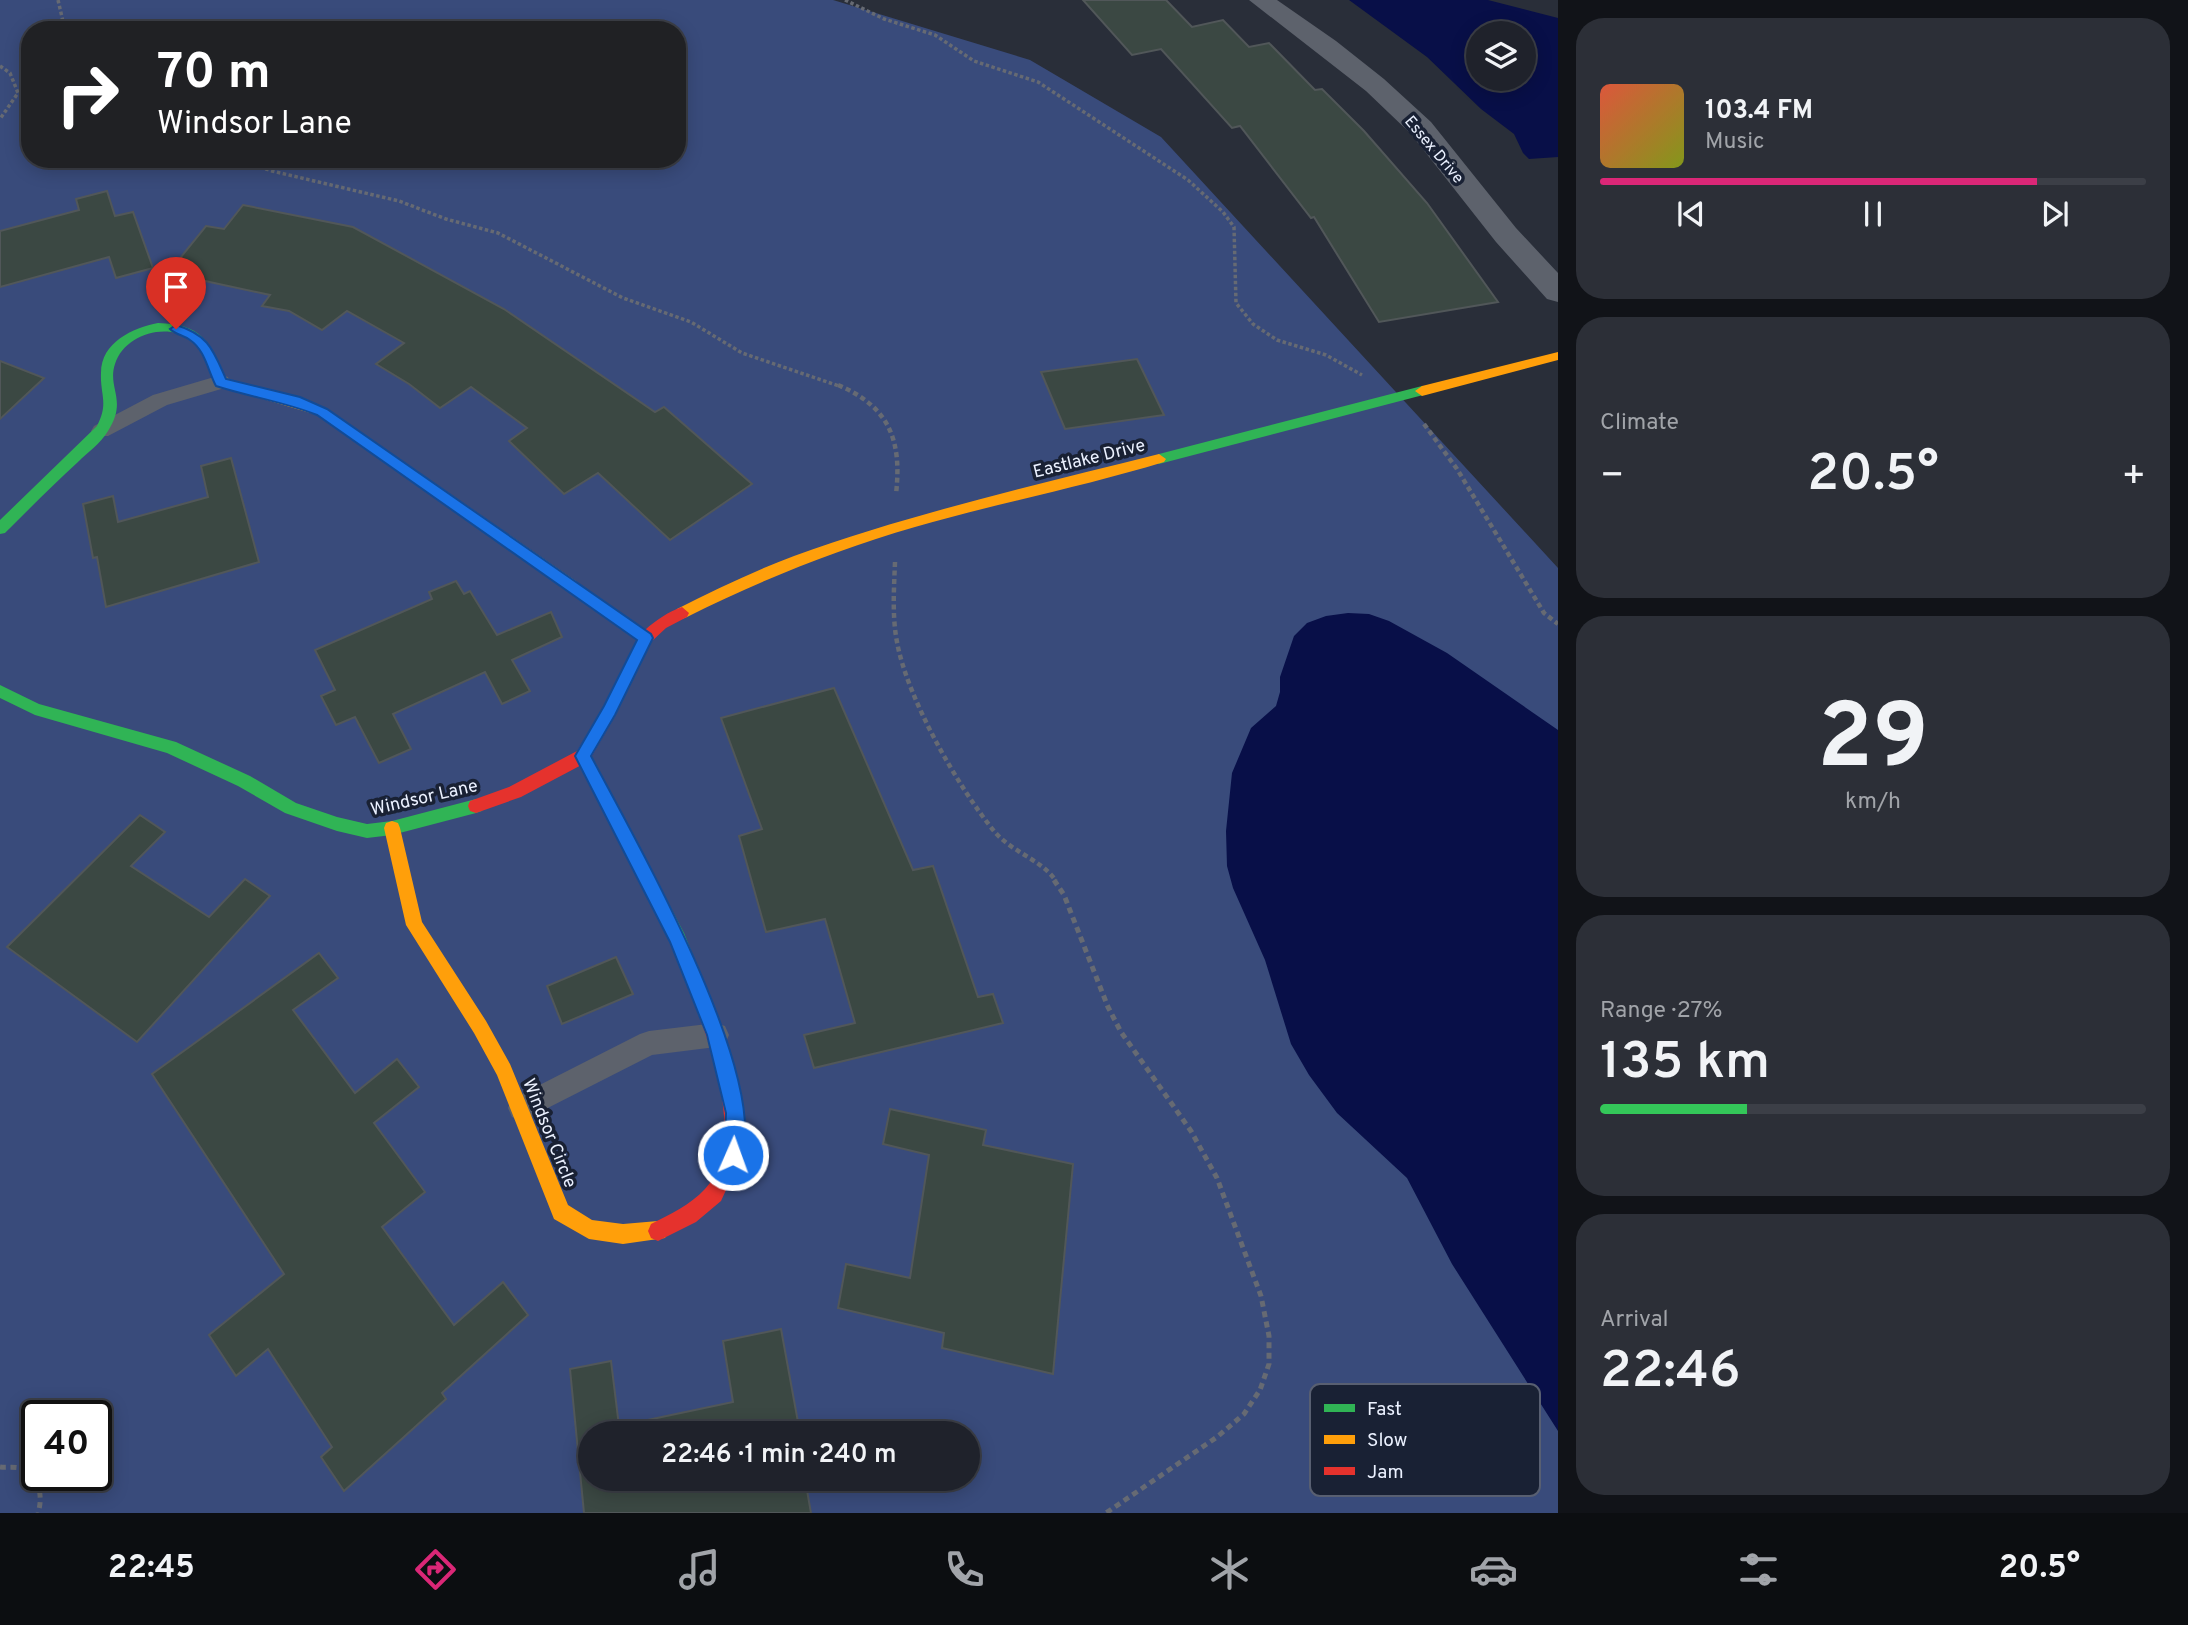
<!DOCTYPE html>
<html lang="en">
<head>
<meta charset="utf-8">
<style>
  body { margin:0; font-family:Overpass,sans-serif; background:#2c2f37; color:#f1f3f6; height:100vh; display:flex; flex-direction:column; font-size:26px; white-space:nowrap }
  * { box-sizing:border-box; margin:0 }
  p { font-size:23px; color:#a1a4a9 }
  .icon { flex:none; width:38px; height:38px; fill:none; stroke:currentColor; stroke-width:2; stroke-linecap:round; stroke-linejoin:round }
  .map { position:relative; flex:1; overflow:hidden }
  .side { display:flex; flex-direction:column; gap:18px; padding:18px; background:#111318; width:630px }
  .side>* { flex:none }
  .banner { position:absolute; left:21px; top:21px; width:665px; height:147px; border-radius:28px; box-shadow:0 4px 18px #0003,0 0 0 2px #3c3f47; background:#202124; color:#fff; overflow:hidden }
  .buttons { position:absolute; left:1466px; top:21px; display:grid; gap:14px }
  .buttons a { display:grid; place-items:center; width:70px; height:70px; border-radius:50%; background:#1f222b; box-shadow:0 4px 18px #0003,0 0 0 2px #3c3f47; font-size:35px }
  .speed { position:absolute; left:21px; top:1400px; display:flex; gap:14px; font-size:35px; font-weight:700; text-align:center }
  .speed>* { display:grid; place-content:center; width:91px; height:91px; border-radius:50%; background:#1f222b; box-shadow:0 4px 18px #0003,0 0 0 2px #3c3f47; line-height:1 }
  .speed .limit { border:4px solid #111; border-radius:10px; background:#fff; color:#111 }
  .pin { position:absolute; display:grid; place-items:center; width:60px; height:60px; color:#fff; margin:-72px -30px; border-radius:50% 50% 50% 0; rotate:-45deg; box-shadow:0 0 7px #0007 }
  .pin .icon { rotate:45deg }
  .me { position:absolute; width:77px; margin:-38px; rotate:2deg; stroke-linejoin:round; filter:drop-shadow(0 0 5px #0008) }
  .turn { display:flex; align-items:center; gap:24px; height:147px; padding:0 21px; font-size:32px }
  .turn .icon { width:91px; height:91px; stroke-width:2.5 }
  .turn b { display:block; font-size:49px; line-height:60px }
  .big { font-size:52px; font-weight:600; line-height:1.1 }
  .side .card { flex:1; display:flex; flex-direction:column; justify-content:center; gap:10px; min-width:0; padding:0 24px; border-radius:28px; background:#2c2f37 }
  .side .dial { align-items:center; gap:0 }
  .dial b { font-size:91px; line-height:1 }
  .song { display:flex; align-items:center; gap:21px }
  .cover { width:84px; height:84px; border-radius:10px; background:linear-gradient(135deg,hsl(10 70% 55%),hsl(70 70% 35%)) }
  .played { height:7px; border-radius:4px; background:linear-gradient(90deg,#db2777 80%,#3c3f47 80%) }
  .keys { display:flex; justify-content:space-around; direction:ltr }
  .heat { display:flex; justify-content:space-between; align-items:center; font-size:38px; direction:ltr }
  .charge { height:10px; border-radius:5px; background:linear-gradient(90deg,#34c759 27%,#3c3f47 0) }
  .trip { position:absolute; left:578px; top:1421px; width:402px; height:70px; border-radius:35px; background:#1f222b; box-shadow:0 4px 18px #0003,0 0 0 2px #3c3f47; font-weight:600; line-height:70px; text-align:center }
  .tabs { display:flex; height:112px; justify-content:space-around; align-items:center; background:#0c0e11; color:#a1a4a9 }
  .tabs .icon { width:49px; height:49px }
  .tabs .selected { color:#db2777 }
  .tabs b { font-size:32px; color:#f1f3f6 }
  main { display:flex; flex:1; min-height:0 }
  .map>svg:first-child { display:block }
</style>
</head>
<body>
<main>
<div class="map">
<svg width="1558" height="1513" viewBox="0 0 1558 1513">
  <rect width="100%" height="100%" fill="#292e39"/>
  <path fill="#394b7b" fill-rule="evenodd" d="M 0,0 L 833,0 L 1030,60 L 1161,137 L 1558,568 L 1558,1513 L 0,1513 ZM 30,30 L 677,30 L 677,159 L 30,159 ZM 37,1416 L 96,1416 L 96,1475 L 37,1475 ZM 590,1433 L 968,1433 L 968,1479 L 590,1479 Z"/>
  <g fill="#080f48" fill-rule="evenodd">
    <path d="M 1349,0 L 1488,0 L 1558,18 L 1558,157 L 1529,159 L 1523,153 L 1514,134 L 1481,109 L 1427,57 ZM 1524,33 L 1524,79 L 1479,79 L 1479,33 Z"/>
    <polygon points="1348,613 1369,614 1389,621 1447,653 1558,730 1558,1431 1452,1264 1407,1178 1337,1113 1309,1075 1291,1044 1265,960 1233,888 1227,866 1226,831 1232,773 1251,728 1276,706 1280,692 1280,677 1294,636 1307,623 1326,616"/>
  </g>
  <g fill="#3b4843" stroke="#515759" stroke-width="2">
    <polygon points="1083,0 1166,0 1192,27 1223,20 1249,47 1269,43 1315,90 1322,89 1364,131 1427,203 1498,302 1379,322 1314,217 1311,218 1240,126 1232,128 1161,49 1132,55"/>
    <polygon points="107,191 115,216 133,212 153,268 116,278 109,257 0,287 0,231 79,210 76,199"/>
    <polygon points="243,205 353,227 504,309 655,412 664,407 752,484 670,540 598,473 564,494 509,441 527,428 471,387 440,408 409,384 376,364 404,343 347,311 322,330 289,311 262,306 270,295 168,273 206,226 224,229"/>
    <polygon points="1137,359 1164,415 1065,429 1041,372"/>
    <polygon points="0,361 44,378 0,419"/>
    <polygon points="231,458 259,562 106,607 97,557 93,558 83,504 113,496 118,522 208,497 201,466"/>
    <polygon points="456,581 464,594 470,591 497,635 551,612 562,637 512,660 530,691 502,704 485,672 393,714 411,749 379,763 355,717 336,725 321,696 335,690 315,650 432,599 429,592"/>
    <polygon points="834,688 913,870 933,866 978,997 993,994 1003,1023 814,1068 804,1035 855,1023 825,919 766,932 739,836 762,829 721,718"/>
    <polygon points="140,815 165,832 131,866 209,917 245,879 270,896 137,1042 7,947"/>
    <polygon points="319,953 338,978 293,1010 355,1093 397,1059 419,1087 374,1123 425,1192 382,1227 454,1325 503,1282 528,1315 442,1393 446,1399 344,1491 321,1457 332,1447 268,1349 236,1376 209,1335 284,1274 152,1074"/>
    <polygon points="616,957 633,994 562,1024 547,986"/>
    <polygon points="890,1109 986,1130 983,1145 1073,1164 1053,1374 942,1348 944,1333 838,1308 846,1264 910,1278 929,1155 883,1144"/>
    <polygon points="781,1329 800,1433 590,1433 590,1479 805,1479 811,1513 584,1513 570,1369 611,1361 619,1426 733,1402 723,1341"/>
  </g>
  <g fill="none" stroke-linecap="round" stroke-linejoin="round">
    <g stroke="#666a73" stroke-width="3.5" stroke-dasharray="3.5 2.5" stroke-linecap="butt">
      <polyline points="58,0 65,30"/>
      <polyline points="845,0 884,19 935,35 974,61 1038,82 1188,180 1223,212 1234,227 1236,303 1253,324 1277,340 1326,355 1362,375"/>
      <polyline points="0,66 10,73 18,93 0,119"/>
      <polyline points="237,159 272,171 399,201 446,219 498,233 623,298 691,322 742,353 842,387"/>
    </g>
    <g stroke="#666a73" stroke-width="4.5" stroke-dasharray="5 3.5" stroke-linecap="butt">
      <path d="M 838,385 C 890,407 902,441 896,494"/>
      <polyline points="1424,424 1457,469 1544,613 1558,624"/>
      <path d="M 895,562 C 894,589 892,616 897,642 C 907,698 958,787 994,831 C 1011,852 1041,859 1056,881"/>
    </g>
    <g stroke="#666a73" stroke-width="5" stroke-dasharray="6 4.5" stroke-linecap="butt">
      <polyline points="1054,880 1064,895 1108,1007 1121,1032 1191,1131 1217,1178 1261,1296 1269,1336 1269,1364 1260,1390 1244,1414 1217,1437 1106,1513"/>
      <path d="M 0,1467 C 7,1468 16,1466 23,1469 C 40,1476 43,1498 38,1513"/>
    </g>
    <g fill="#5d626c" fill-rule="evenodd">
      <polygon points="221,375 228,377 230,382 228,387 167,405 108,436 94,436 91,431 94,426 153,395"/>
      <polygon points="716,1023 725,1026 729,1035 725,1044 716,1047 652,1055 530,1117 521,1121 512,1117 508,1108 512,1099 640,1034 649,1031"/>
    </g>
    <polygon fill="#5d626c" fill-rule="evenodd" points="1249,0 1277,0 1336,41 1384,79 1431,122 1516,228 1558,273 1558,302 1547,299 1496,242 1411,134 1366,91"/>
    <g fill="#30b455" fill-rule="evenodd">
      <path d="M 158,323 C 201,324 210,341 225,377 L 224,380 L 214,380 C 207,367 204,348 190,339 C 165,322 124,335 115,364 C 107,388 128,400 108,431 C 100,444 88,452 78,462 C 53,485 29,509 5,533 L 0,534 L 0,520 L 97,426 C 109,403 100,395 101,373 C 101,342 133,328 158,323 Z"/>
      <polygon points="1422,386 1427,388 1427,394 1159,464 1152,459 1159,454"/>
      <polygon points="0,685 39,704 176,742 250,776 296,803 337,817 367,824 392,821 476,799 482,801 484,806 482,811 476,813 392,835 367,838 337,831 285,813 238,786 167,753 35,715 0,698"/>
      <polygon points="583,749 589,751 684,933 712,1003 709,1009 703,1011 697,1009 671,942 575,756 577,751"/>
    </g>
    <g fill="#ff9f0a" fill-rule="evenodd">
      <polygon points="1558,352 1558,360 1422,396 1415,391 1422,386"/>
      <polygon points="219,372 224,374 226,379 327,409 576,581 578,585 576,589 566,589 317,415 216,385 213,377"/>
      <path d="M 1159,454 L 1166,459 L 1164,462 C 1082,487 998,503 915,527 C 836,550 761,580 687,617 L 682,619 L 675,613 L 677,609 C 715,590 754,571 794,556 C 913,513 1036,485 1159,454 Z"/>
      <polygon points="392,821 398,823 400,828 422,922 486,1021 510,1064 568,1205 592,1220 623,1224 658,1221 665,1224 668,1231 665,1238 623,1244 589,1239 554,1219 497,1075 474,1033 406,925 384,828 386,823"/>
    </g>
    <g fill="#e5322d" fill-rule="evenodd">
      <path d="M 571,579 L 645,630 C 656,620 668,612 682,607 L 689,613 L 687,617 L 666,628 L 651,642 L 615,716 L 589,761 L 521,797 L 476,813 L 470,811 L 468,806 L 470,801 L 509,787 L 577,751 L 604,707 L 638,640 L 566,589 L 564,585 Z"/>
      <path d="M 703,995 L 709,997 L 725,1035 L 744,1113 L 742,1155 L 721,1201 L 696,1222 L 658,1241 L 651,1238 L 648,1231 L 651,1224 C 671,1214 690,1205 705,1189 C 746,1146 713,1051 694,1003 L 697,997 Z"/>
    </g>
  </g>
  <path fill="#1a73e8" stroke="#114b97" stroke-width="2" d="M 176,325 C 209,335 213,350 226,379 L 300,397 L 327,409 L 651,634 L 653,638 L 615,715 L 591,756 C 632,834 774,1080 740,1162 L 733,1165 L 727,1162 L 724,1155 L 726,1113 L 707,1035 L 670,942 L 575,756 L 604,706 L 637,640 L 317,415 C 285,402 250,397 216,386 C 208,371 205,350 190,340 C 184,335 176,335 170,329 Z"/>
  <g text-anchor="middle" stroke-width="7" stroke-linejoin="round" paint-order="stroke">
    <g font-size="16" fill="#ebf1ff" stroke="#192134">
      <text transform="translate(1435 149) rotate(50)" y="6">Essex Drive</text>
    </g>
    <g font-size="18" fill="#ebf1ff" stroke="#192134">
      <text transform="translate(1089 458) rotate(-14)" y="6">Eastlake Drive</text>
      <text transform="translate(424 797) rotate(-13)" y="6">Windsor Lane</text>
      <text transform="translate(550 1133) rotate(68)" y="6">Windsor Circle</text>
    </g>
  </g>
  <rect x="1310" y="1384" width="230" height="112" rx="10" fill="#192134" stroke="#585f71" stroke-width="2"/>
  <rect x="1324" y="1404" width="31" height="8" fill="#30b455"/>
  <rect x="1324" y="1435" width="31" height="9" fill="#ff9f0a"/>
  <rect x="1324" y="1467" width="31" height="8" fill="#e5322d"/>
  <g font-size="19" fill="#ebf1ff">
    <text x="1367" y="1415">Fast</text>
    <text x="1367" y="1446">Slow</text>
    <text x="1367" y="1478">Jam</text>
  </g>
</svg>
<div class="buttons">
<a><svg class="icon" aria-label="layers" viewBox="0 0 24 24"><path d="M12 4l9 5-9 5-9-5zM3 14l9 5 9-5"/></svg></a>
</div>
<div class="speed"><div class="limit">40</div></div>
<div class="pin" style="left:176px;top:329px;background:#d93025"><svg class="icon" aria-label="arrive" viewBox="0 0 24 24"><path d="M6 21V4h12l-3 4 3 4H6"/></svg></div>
<svg class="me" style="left:733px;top:1155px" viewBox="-20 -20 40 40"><circle r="17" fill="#1a73e8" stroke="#fff" stroke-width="3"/><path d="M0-11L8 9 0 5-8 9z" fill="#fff"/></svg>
<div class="trip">22:46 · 1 min · 240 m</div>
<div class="banner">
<div class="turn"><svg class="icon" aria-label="right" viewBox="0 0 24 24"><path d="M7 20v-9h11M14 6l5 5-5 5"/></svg><div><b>70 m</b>Windsor Lane</div></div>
</div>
</div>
<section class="side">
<div class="card">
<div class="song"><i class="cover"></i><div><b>103.4 FM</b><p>Music</p></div></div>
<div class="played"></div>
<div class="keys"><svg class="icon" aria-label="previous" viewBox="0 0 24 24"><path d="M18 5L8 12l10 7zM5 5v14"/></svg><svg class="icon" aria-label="pause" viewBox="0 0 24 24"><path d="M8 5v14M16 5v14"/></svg><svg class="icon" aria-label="next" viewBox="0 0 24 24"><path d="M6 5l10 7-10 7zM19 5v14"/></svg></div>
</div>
<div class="card"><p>Climate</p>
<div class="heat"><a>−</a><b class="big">20.5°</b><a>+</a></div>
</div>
<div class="card dial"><b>29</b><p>km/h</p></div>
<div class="card"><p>Range · 27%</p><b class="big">135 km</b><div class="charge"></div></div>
<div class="card"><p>Arrival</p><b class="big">22:46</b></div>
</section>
</main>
<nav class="tabs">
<b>22:45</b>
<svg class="icon selected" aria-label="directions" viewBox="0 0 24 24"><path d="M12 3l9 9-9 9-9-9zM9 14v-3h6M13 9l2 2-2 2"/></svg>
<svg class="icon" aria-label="music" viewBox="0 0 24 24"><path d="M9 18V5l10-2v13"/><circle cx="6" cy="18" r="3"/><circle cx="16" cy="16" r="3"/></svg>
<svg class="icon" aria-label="phone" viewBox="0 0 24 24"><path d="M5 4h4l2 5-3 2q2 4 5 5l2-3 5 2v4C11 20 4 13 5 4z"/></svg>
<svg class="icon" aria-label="climate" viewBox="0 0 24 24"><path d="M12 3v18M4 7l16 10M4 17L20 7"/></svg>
<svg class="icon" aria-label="car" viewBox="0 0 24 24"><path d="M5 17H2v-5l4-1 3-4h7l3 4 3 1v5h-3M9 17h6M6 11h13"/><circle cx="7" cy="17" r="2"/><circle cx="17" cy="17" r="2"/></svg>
<svg class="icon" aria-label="filters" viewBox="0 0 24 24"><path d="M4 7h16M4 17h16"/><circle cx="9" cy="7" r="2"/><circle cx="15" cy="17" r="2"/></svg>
<b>20.5°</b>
</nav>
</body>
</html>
